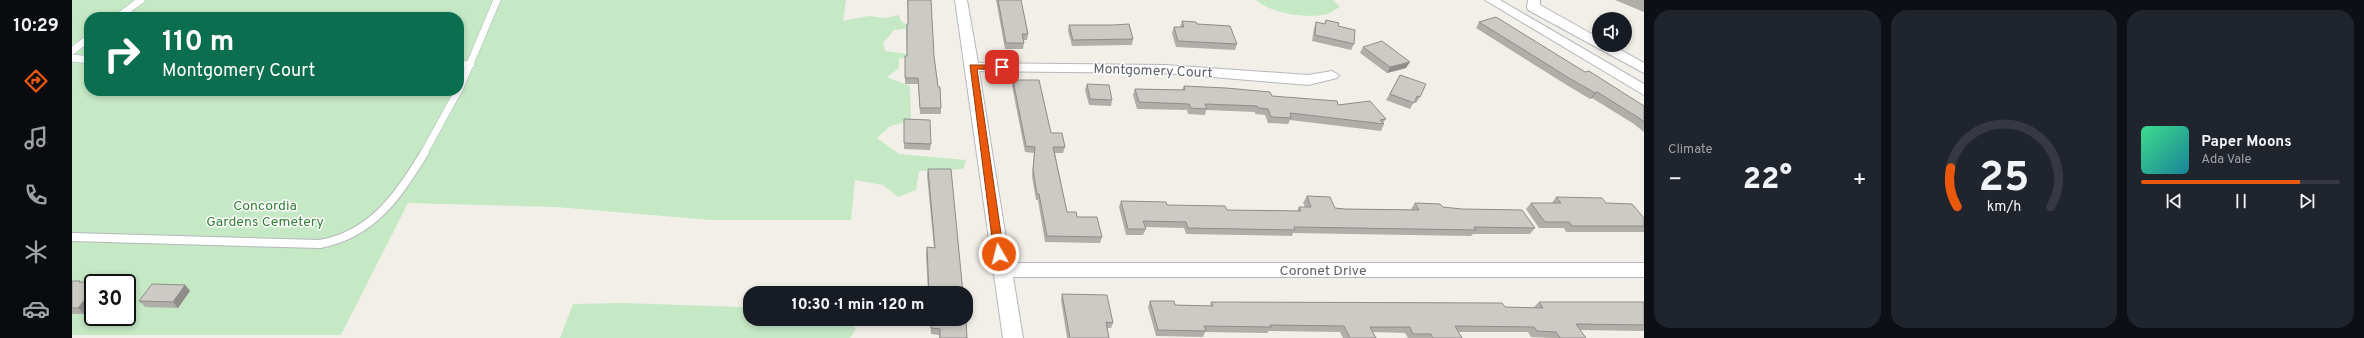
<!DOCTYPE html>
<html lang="en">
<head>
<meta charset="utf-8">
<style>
  body { margin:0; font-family:Overpass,sans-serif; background:#20242c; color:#f1f3f6; height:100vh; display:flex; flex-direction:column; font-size:15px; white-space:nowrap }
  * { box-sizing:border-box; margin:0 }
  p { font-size:13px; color:#9ea1a6 }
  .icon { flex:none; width:22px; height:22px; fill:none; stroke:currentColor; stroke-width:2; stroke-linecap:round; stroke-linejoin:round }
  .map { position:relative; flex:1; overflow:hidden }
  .panel { display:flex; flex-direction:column; gap:10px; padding:10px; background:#0d0f14; width:720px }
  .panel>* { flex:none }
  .banner { position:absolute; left:12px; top:12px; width:380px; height:84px; border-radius:16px; box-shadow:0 2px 6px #0003; background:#0b6e4f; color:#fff; overflow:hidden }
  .tools { position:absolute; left:1520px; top:12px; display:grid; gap:8px }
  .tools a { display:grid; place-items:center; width:40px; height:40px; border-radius:50%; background:#171b24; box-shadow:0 2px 6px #0003; font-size:20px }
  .speed { position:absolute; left:12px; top:274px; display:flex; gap:8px; font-size:20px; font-weight:700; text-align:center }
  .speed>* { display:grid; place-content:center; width:52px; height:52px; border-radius:50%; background:#171b24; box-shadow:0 2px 6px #0003; line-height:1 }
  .speed .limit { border:2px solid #111; border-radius:6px; background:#fff; color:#111 }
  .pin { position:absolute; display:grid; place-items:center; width:34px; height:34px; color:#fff; margin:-17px; border-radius:8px; box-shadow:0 2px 6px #0006 }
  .me { position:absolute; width:44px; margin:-22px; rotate:352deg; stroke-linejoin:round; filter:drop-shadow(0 0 3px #0008) }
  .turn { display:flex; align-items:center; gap:14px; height:84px; padding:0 12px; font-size:18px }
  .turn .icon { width:52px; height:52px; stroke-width:2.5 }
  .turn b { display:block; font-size:28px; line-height:34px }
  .big { font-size:30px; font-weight:800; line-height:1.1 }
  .panel .tile { flex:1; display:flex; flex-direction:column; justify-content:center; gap:6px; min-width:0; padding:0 14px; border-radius:16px; background:#20242c }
  .panel .dial { align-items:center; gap:0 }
  .dial svg { height:104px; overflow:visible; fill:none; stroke:#363941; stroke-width:7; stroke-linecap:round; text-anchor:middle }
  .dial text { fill:#f1f3f6; stroke:none }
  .song { display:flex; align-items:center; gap:12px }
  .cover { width:48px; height:48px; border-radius:6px; background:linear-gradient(135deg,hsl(150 70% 55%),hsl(190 70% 35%)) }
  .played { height:4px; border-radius:2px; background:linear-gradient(90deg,#ea580c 80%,#363941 80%) }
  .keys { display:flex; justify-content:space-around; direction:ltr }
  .heat { display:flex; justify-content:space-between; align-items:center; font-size:22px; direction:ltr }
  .panel .tiles { flex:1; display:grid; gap:10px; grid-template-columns:repeat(3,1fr) }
  .trip { position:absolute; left:671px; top:286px; width:230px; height:40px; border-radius:16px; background:#171b24; box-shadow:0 2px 6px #0003; font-weight:800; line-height:40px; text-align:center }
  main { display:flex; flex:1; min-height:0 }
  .menu { display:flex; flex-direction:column; width:72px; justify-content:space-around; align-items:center; background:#090b0e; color:#9ea1a6 }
  .menu .icon { width:28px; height:28px }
  .menu .selected { color:#ea580c }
  .menu b { font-size:18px; color:#f1f3f6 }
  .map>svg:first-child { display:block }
</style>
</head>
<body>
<main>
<nav class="menu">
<b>10:29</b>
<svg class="icon selected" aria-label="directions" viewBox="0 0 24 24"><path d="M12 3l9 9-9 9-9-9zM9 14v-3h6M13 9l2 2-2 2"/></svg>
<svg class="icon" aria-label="music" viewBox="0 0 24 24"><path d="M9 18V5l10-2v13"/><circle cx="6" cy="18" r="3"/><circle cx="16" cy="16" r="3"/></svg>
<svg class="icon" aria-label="phone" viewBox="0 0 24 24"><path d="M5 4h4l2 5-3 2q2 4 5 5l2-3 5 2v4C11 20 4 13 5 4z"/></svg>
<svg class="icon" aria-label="climate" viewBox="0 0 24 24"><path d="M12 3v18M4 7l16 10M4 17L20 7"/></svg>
<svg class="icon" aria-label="car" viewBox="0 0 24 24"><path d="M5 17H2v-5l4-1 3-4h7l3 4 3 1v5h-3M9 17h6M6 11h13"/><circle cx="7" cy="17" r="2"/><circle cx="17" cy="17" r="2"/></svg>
</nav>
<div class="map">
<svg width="1572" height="338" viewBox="0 0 1572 338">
  <rect width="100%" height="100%" fill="#f1efe8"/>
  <g fill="#c5e8c5" fill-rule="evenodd">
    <path d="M 0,0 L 774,0 L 771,21 L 797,16 L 814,18 L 827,15 L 829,21 L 840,28 L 822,30 L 811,43 L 813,51 L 844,55 L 827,59 L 827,68 L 815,77 L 838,86 L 839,121 L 818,126 L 805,138 L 827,154 L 894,160 L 891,169 L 847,171 L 844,190 L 826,197 L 811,185 L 783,180 L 779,220 L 639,220 L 484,207 L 336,203 L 269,335 L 0,335 ZM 17,17 L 387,17 L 387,91 L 17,91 ZM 21,283 L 55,283 L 55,317 L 21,317 Z"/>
    <path d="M 1184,0 L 1261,0 L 1268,7 C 1262,10 1256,15 1250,15 C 1230,18 1199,13 1184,0 Z"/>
    <polygon points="551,303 669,307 678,309 678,319 779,319 784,329 778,338 488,338 501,304"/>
  </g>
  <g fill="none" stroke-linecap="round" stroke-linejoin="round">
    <defs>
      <g id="lane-far1">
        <polyline points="46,17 69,0"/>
        <polyline points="0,51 17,38"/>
        <polyline points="0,58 17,60"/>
        <polyline points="387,65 399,64"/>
        <polyline points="387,90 425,0"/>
        <polyline points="352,153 386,91"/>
      </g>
      <path id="lane" d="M 0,237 L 248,244 C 301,234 326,196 353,152"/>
      <g id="street">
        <polygon points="883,0 895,0 906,63 1093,65 1236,75 1260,71 1267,75 1265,78 1236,85 1093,73 907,71 938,263 1572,263 1572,277 941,277 951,338 931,338"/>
        <polygon points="1413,0 1428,0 1572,84 1572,95"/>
        <polygon points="1456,0 1468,0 1468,5 1527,38 1527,45 1540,45 1572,63 1572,73 1456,10 1455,7"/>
      </g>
    </defs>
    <use href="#lane-far1" stroke="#b5b8bc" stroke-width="8"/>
    <use href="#lane" stroke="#b5b8bc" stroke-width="10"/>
    <use href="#street" stroke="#b5b8bc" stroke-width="2"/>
    <use href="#lane-far1" stroke="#fff" stroke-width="7"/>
    <use href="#lane" stroke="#fff" stroke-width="8"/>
    <use href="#street" fill="#fff" fill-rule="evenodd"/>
  </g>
  <g fill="#afaea9">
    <polygon points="835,0 859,0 862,56 869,108 869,114 848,114 846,84 833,84 833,56 835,56 834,30 835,24 836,24"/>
    <polygon points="924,0 949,0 956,34 955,40 951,40 952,43 951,49 933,49"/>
    <polygon points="1543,0 1572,0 1572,12"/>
    <polygon points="1254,20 1266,26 1282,44 1279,50 1240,41 1242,28 1244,22 1252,24"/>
    <polygon points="1110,21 1125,24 1165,44 1163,50 1104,47 1100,33 1102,27 1108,27"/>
    <polygon points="1407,22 1572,106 1572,132 1562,124 1520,98 1518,99 1493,84 1404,28"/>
    <polygon points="997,25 1061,39 1060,45 1000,46 996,31"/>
    <polygon points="1291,47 1334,68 1315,73 1288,53"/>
    <polygon points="1328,75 1348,97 1344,103 1342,102 1338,109 1314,100"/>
    <polygon points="941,80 979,133 993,147 991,153 983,153 995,212 1005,217 1030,237 1028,243 973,242 966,200 964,200 960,176 962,153 953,152 940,86"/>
    <polygon points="1015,84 1040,100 1039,106 1017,105 1013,90"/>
    <polygon points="1112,86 1200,96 1266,105 1314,119 1311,123 1312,124 1309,131 1218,120 1216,124 1196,123 1193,115 1183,114 1183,112 1134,110 1133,115 1116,114 1115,110 1065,109 1061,95 1063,89 1110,90"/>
    <polygon points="832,119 859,144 858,150 832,149"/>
    <polygon points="856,169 891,293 856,293 854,254 855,247 862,248 855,175"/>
    <polygon points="1235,196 1263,208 1273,209 1339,210 1339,209 1343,203 1371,207 1463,228 1458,234 1401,234 1399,236 1221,233 1220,236 1114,234 1112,228 1073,227 1074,229 1071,235 1054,235 1047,207 1049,201 1155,210 1225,211 1227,207 1233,207 1231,203"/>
    <polygon points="1484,197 1534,203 1572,218 1572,232 1494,232 1492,228 1467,228 1454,209 1459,203 1480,203"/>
    <polygon points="0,281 10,282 21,283 21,303 12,314 0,314"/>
    <polygon points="113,285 118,291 106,308 73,307 67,301"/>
    <polygon points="990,294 1041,323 1039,328 1035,328 1037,338 995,338 989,300"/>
    <polygon points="1078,301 1103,305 1138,306 1139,302 1461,308 1467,302 1572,302 1572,331 1508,330 1514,338 1479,338 1459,337 1456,332 1386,332 1390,338 1336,338 1333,333 1301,332 1304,338 1271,338 1268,332 1197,331 1195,333 1133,332 1131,337 1084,336 1076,307"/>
    <polygon points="858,319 894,319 895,338 867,338 867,335 859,334"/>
  </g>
  <g fill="#8f8d8a">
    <polygon points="1338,62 1334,68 1315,73 1318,67"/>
    <polygon points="1525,92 1520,98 1518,99 1523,93"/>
    <polygon points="113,285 118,291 106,308 101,302"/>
    <polygon points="21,290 21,303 12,314 6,308"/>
  </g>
  <g fill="#cccac5" stroke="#8f8d8a">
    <polygon points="836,0 859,0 862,56 866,87 868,87 869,108 848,108 846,78 833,78 833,56 835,56 835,24 836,24"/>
    <polygon points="926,0 949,0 956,34 950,34 952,43 934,43"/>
    <polygon points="1424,17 1513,72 1517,71 1572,106 1572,122 1567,118 1525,92 1523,93 1497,78 1407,22"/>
    <polygon points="1254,20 1267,23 1266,26 1283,30 1282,44 1243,35 1244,22 1253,24"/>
    <polygon points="1110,21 1124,22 1125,24 1158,26 1165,44 1106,41 1102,27 1112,27"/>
    <polygon points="1057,24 1061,39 1001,40 997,25 1041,25"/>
    <polygon points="1310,41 1338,62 1318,67 1291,47"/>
    <polygon points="1328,75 1354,84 1348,97 1345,96 1342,103 1318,94"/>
    <polygon points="941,80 967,80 979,133 990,133 993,147 981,147 995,212 1004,212 1005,217 1025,217 1030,237 975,236 967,194 965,194 961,170 963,147 954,146"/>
    <polygon points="1015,84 1037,85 1040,100 1018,99"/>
    <polygon points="1112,86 1154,88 1198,92 1200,96 1265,101 1266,105 1298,101 1314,119 1308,120 1312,124 1218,113 1219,118 1199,117 1196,109 1186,108 1185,106 1133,104 1135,109 1119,108 1117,104 1067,102 1063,89 1113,90"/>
    <polygon points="832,119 858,120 859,144 832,143"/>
    <polygon points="856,169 879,169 891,293 857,293 855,247 863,248"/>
    <polygon points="1235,196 1258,197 1263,208 1273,209 1347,210 1343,203 1368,204 1371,207 1390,209 1450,210 1463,228 1402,227 1404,230 1222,227 1223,230 1116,228 1114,222 1071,221 1074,229 1056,229 1049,201 1094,202 1095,205 1153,206 1155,210 1229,211 1227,207 1239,207"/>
    <polygon points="1484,197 1530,198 1534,203 1560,204 1572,218 1572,226 1500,226 1497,222 1473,222 1459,203 1489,203"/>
    <polygon points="0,281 8,281 7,282 27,283 21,283 21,290 6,308 0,308"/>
    <polygon points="80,284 113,285 101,302 67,301"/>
    <polygon points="990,294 1035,295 1041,323 1034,322 1037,338 998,338"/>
    <polygon points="1078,301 1102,301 1103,305 1141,306 1139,302 1430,303 1433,307 1471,308 1467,302 1572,302 1572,325 1504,324 1514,338 1488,338 1484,332 1465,331 1462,327 1383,326 1390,338 1361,338 1359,334 1341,334 1338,327 1298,327 1304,338 1278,338 1272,326 1198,325 1199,327 1132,326 1134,331 1086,330"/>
    <polygon points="859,319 894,319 895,338 868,338 868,329 859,328"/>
  </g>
  <polygon fill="#ea580c" stroke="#983908" points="898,65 930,65 934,67 930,70 905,69 932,254 927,258 922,254"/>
  <g text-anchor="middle" stroke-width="3" stroke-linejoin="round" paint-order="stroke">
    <g font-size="14" fill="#5f6368" stroke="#fff">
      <text transform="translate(1081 70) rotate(2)" y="5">Montgomery Court</text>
      <text x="1251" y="275">Coronet Drive</text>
    </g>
    <g font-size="14" fill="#348238" stroke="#fff">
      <text x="193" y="210">Concordia<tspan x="193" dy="16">Gardens Cemetery</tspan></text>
    </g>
  </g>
</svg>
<div class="tools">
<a><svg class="icon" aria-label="sound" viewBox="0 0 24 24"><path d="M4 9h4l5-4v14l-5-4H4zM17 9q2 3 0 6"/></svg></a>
</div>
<div class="speed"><div class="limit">30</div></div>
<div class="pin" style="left:930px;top:67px;background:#d93025"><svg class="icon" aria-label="arrive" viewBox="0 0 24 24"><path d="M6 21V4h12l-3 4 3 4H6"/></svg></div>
<svg class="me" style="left:927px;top:254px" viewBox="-20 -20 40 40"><circle r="17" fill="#ea580c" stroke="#fff" stroke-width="3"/><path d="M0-11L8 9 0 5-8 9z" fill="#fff"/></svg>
<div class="trip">10:30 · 1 min · 120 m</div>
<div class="banner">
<div class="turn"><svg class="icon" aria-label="right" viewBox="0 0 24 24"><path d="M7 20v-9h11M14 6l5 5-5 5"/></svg><div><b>110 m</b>Montgomery Court</div></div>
</div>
</div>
<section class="panel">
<div class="tiles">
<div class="tile"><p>Climate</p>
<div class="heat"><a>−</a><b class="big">22°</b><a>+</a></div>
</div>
<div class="tile dial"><svg viewBox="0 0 100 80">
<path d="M14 69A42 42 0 1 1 86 69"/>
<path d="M14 69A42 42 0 0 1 9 39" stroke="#ea580c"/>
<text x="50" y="56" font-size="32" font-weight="700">25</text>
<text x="50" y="72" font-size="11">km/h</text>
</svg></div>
<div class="tile">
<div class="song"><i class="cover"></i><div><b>Paper Moons</b><p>Ada Vale</p></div></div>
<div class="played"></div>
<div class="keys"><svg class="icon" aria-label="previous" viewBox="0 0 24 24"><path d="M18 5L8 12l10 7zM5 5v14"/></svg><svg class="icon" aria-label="pause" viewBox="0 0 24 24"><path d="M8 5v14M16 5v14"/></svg><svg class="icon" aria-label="next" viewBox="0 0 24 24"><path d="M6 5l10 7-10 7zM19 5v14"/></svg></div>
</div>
</div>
</section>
</main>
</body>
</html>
